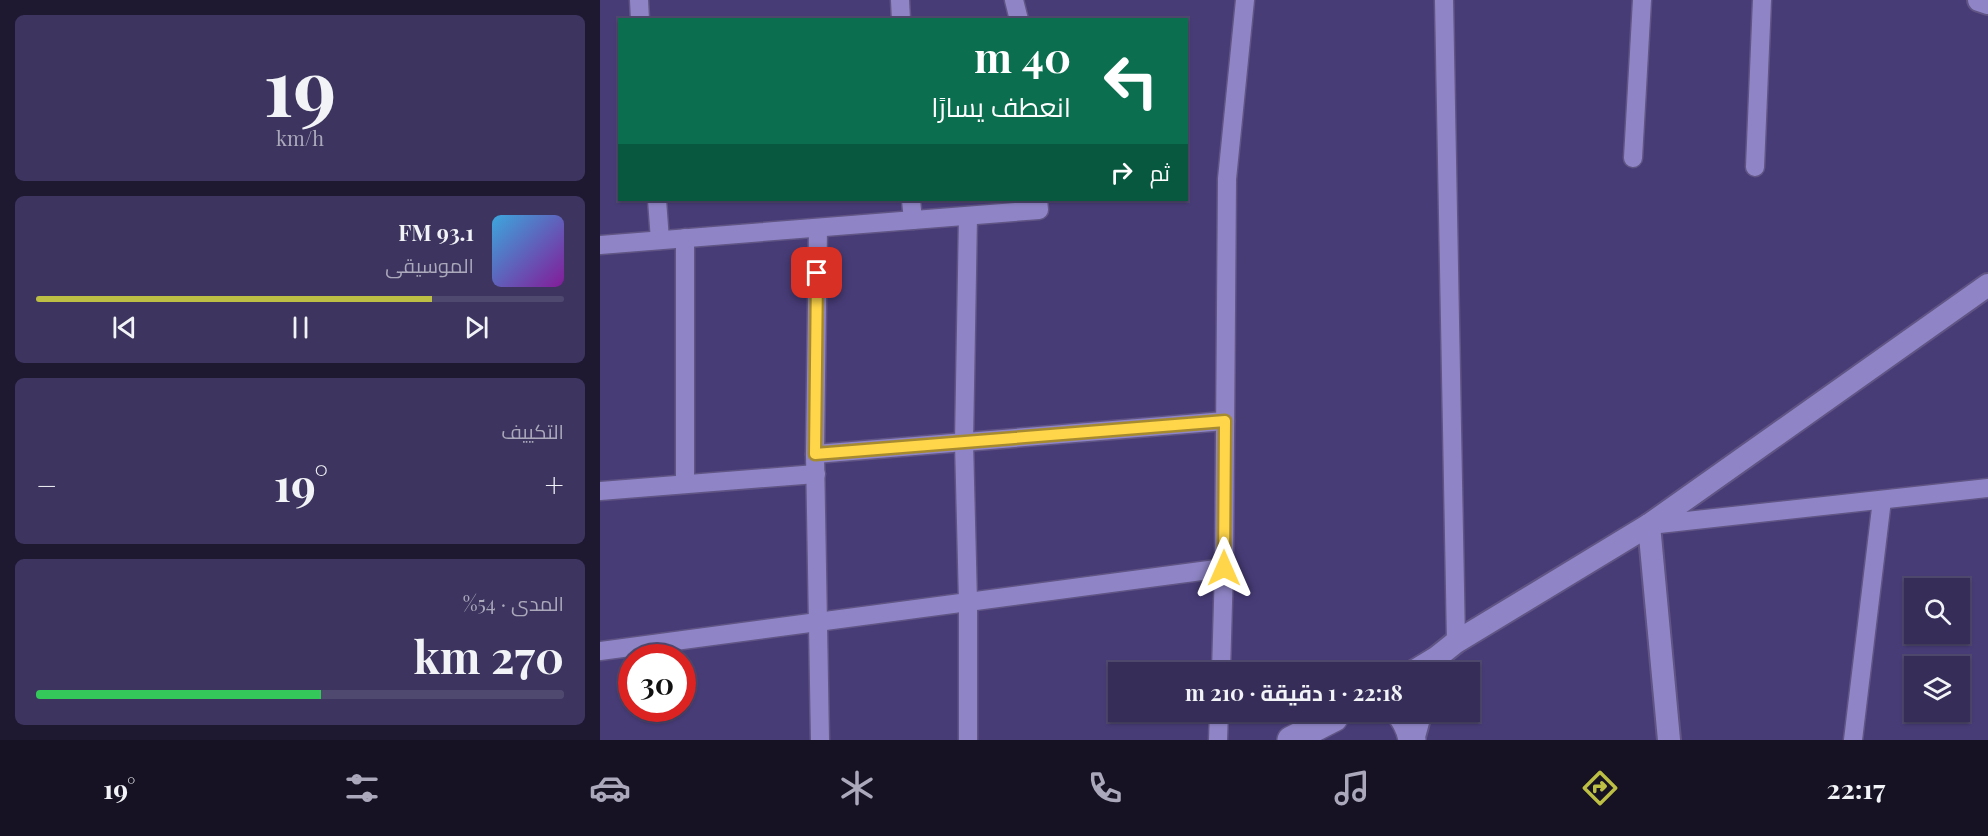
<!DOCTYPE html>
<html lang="ar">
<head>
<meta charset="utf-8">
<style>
  body { margin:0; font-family:"Playfair Display",Cairo,serif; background:#3d355f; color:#f1f3f6; direction:rtl; height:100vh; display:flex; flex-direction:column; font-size:22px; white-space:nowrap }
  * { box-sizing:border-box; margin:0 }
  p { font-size:20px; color:#aaa8ba }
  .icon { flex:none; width:33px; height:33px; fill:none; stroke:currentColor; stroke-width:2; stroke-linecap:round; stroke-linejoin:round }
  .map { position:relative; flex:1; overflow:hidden; direction:ltr }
  .side { display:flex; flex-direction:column; gap:15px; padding:15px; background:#1e1931; width:600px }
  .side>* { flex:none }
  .top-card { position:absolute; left:18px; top:18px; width:570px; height:183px; border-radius:0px; box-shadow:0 2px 4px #0004,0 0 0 2px #50496f; direction:rtl; background:#0b6e4f; color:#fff; overflow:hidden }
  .controls { position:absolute; left:1304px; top:578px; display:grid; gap:12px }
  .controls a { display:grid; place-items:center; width:66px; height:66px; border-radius:0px; background:#362d59; box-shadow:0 2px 4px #0004,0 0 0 2px #50496f; font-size:30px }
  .speed { position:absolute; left:18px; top:644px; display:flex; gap:12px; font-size:30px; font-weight:700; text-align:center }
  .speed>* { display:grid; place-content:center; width:78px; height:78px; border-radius:50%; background:#362d59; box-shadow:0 2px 4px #0004,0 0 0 2px #50496f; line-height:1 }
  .speed .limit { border:9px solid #d22; background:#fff; color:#111 }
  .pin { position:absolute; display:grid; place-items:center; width:51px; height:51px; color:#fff; margin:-26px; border-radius:12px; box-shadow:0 3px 9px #0006 }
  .me { position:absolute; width:66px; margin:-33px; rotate:0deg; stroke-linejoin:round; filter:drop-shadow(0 0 4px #0008) }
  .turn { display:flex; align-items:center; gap:21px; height:126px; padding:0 18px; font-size:27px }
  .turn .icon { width:78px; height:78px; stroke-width:2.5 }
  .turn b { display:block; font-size:42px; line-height:51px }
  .then { display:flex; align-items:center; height:57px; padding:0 18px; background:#0003; gap:12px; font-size:22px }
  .big { font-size:45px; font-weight:700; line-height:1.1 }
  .side .tile { flex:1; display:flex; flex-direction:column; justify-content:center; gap:9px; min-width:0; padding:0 21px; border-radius:9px; background:#3d355f }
  .side .dial { align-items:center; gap:0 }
  .dial b { font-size:78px; line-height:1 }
  .song { display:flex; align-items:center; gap:18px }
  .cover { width:72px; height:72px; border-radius:9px; background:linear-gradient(135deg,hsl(200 70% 55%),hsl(290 70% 35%)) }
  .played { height:6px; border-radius:3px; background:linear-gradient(90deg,#bcbf43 75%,#50496f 75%) }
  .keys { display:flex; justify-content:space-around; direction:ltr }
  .heat { display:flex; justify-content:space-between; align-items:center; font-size:33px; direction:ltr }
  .charge { height:9px; border-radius:4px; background:linear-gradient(90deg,#34c759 54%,#50496f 0) }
  .trip { position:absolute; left:508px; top:662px; width:372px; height:60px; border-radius:0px; background:#362d59; box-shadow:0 2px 4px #0004,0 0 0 2px #50496f; font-weight:700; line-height:60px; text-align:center; direction:rtl }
  .dock { display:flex; height:96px; justify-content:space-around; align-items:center; background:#161224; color:#aaa8ba }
  .dock .icon { width:42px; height:42px }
  .dock .current { color:#bcbf43 }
  .dock b { font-size:27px; color:#f1f3f6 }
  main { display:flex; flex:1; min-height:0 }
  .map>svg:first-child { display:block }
</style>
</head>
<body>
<main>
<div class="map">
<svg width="1388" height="740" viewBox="0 0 1388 740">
  <rect width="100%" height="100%" fill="#483c77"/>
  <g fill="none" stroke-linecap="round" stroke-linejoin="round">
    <defs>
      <g id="minor">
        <polyline points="39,0 40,20"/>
        <polyline points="300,0 301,20"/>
        <polyline points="414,0 419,20"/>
        <polyline points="844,0 856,642"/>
        <polyline points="1033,158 1042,0"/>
        <polyline points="1155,167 1162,0"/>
        <polyline points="57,200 60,240"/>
        <polyline points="311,200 313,220"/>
        <polyline points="218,228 215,454 220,740"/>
        <polyline points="0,245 439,210 438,200"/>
        <polyline points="215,454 625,421"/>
        <polyline points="85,484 85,238"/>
        <polyline points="0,491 216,474"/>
        <polyline points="1050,525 1388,488"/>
        <polyline points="0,651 624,568"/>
        <polyline points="621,672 624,568 627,179 645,0"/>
        <polyline points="368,740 368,602 364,442 368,216"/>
        <polyline points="618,740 619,711"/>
        <polyline points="1253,740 1282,500"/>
      </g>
      <g id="tertiary">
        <polyline points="1379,0 1388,3"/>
        <polyline points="1049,525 1069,740"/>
        <polyline points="813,672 836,658 856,642 1049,525 1388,285"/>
        <polyline points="813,740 821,711"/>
      </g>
      <g id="secondary">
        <path d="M 798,711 C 806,720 810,728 812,740"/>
        <polyline points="691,740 734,718"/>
      </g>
    </defs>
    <use href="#minor" stroke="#605584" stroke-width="21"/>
    <use href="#tertiary" stroke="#605584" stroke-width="26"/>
    <use href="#secondary" stroke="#605584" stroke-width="30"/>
    <use href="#minor" stroke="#8f85c6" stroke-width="18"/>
    <use href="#tertiary" stroke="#8f85c6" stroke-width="22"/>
    <use href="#secondary" stroke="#8f85c6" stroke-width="27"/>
  </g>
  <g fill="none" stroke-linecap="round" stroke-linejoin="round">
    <defs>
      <polyline id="route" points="217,273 215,454 625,421 624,568"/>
    </defs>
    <use href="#route" stroke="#a68a30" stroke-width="15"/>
    <use href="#route" stroke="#ffd54a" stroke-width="10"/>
  </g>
</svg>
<div class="controls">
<a><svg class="icon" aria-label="search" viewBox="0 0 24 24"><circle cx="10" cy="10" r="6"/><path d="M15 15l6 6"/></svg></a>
<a><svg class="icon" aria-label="layers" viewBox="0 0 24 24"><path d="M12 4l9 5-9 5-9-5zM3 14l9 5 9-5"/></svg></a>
</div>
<div class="speed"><div class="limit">30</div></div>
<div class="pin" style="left:217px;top:273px;background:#d93025"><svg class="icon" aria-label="arrive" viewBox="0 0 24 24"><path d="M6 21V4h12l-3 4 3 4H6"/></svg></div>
<svg class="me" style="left:624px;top:568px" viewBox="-20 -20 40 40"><path d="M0-17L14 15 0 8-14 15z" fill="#ffd54a" stroke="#fff" stroke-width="4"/></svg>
<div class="trip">22:18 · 1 دقيقة · 210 m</div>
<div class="top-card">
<div class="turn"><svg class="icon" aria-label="left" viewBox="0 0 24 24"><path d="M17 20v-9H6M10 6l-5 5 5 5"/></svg><div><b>40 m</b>انعطف يسارًا</div></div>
<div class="then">ثم<svg class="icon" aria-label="right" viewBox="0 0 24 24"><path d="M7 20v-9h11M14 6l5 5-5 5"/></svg></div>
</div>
</div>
<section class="side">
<div class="tile dial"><b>19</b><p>km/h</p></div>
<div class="tile">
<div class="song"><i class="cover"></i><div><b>93.1 FM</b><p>الموسيقى</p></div></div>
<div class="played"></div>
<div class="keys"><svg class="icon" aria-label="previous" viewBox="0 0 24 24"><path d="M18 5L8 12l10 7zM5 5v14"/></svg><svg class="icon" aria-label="pause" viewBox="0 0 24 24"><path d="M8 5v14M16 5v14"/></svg><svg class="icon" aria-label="next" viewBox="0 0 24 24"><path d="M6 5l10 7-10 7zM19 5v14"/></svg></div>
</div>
<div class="tile"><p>التكييف</p>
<div class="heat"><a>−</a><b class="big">19°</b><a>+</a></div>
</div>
<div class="tile"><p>المدى · 54%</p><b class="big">270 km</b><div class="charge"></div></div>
</section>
</main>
<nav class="dock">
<b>22:17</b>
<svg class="icon current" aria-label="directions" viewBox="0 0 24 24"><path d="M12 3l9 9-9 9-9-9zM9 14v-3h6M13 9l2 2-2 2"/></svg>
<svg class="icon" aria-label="music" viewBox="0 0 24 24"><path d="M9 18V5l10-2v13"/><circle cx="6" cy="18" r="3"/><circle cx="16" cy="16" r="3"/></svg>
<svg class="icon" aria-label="phone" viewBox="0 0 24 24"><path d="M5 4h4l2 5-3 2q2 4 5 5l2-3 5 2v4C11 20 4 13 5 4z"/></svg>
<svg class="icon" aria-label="climate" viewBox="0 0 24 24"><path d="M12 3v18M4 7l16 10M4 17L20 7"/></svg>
<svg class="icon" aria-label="car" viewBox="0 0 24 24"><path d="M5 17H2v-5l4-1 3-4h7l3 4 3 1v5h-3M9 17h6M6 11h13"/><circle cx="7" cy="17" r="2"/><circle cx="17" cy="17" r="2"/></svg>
<svg class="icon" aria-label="filters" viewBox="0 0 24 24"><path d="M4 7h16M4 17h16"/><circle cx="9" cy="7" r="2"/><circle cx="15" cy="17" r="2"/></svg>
<b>19°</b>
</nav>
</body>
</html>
